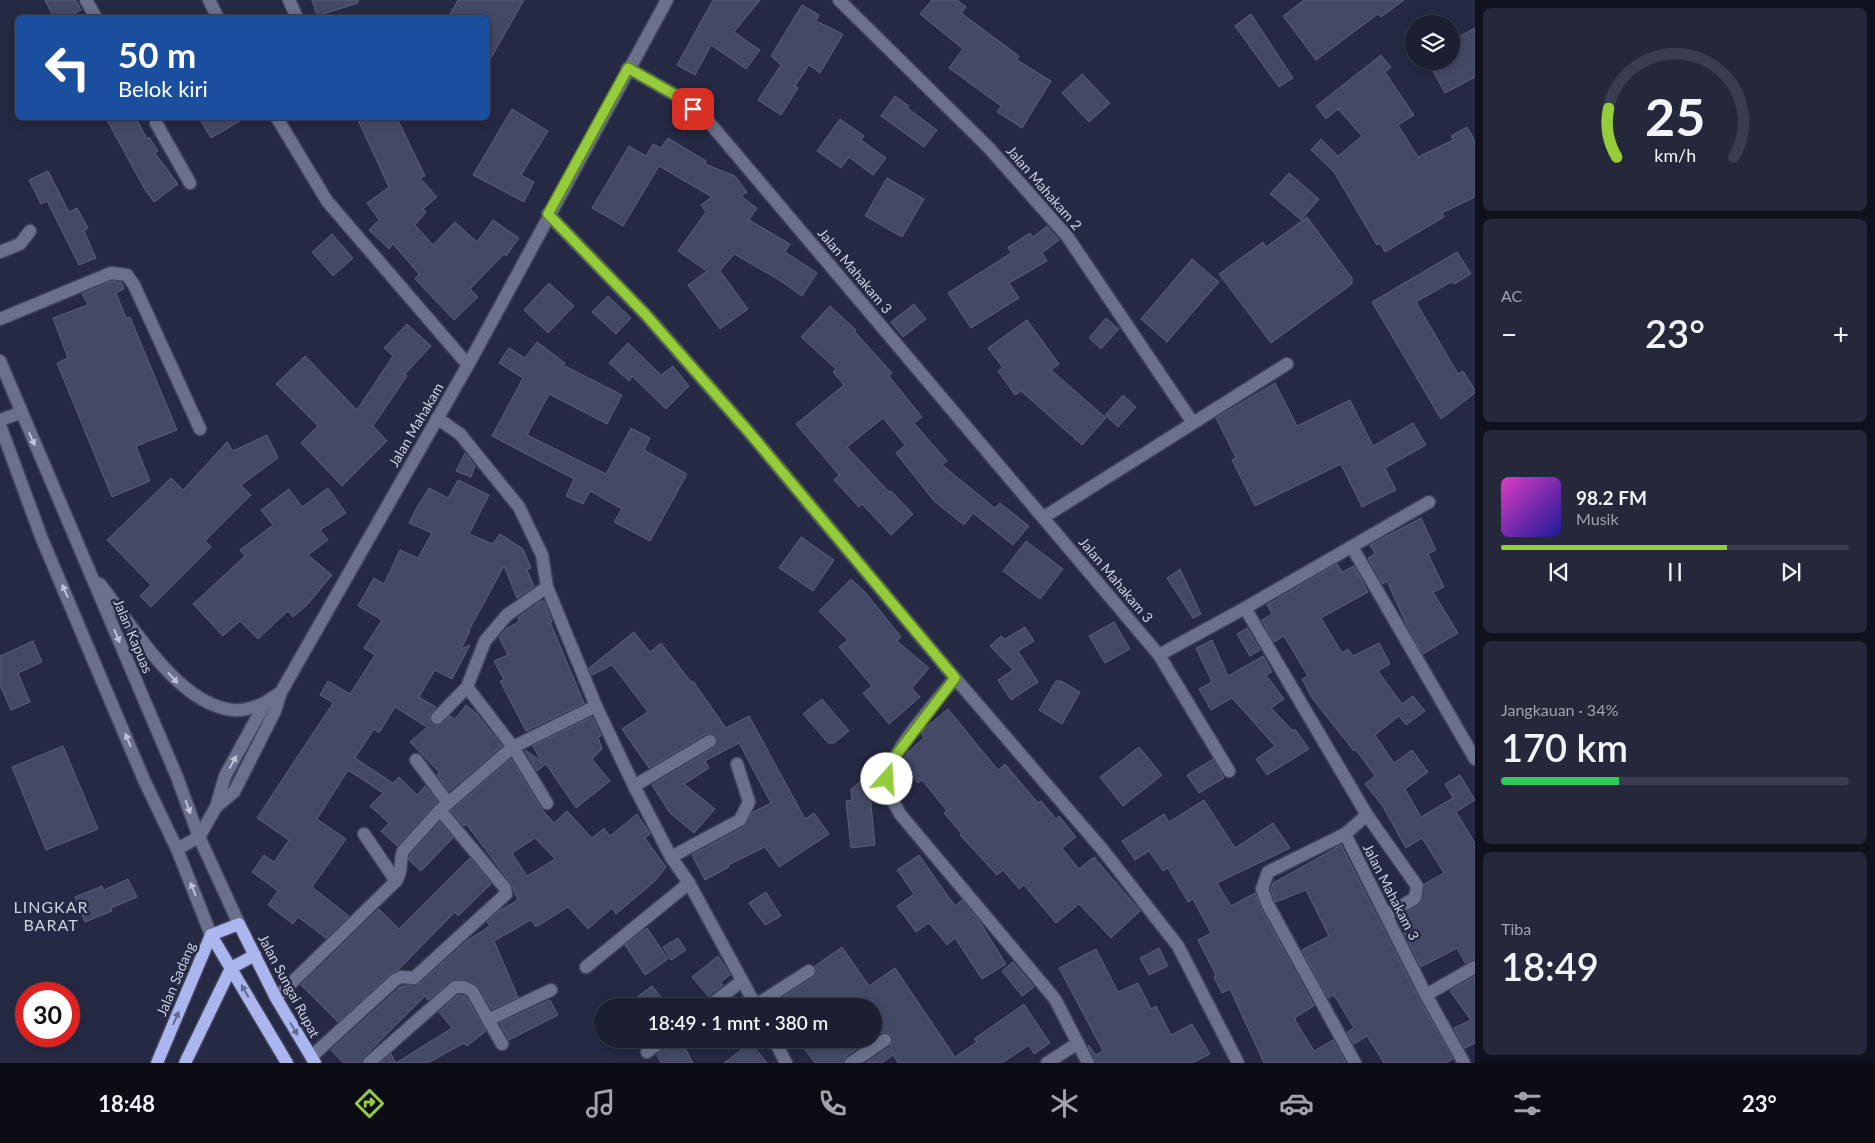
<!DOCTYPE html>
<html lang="id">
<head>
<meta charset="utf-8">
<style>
  body { margin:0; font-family:Lato,sans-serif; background:#25273a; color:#f1f3f6; height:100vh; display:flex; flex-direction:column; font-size:19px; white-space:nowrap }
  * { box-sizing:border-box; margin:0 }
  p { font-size:16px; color:#a0a2ac }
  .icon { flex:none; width:28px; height:28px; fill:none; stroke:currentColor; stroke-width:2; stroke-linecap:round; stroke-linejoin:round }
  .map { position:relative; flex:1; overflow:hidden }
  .details { display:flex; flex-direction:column; gap:8px; padding:8px; background:#0f111c; width:400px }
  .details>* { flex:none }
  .top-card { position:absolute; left:15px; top:15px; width:475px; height:105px; border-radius:8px; box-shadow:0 2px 12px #0003,0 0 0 1px #3a3d4d; background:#1a4fa0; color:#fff; overflow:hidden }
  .controls { position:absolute; left:1405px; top:15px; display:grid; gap:10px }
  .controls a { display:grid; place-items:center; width:55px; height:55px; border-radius:50%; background:#1c1f32; box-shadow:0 2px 12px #0003,0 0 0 1px #3a3d4d; font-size:25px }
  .speed { position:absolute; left:15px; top:982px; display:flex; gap:10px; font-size:25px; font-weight:700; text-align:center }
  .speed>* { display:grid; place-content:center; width:65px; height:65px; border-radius:50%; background:#1c1f32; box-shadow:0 2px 12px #0003,0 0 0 1px #3a3d4d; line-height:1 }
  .speed .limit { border:8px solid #d22; background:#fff; color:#111 }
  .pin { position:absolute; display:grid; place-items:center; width:42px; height:42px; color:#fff; margin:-21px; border-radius:10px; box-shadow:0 2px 8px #0006 }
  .me { position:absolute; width:55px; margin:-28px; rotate:19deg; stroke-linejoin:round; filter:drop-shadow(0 0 4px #0008) }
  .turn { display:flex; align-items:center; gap:18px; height:105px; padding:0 20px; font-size:22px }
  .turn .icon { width:65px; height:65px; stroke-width:2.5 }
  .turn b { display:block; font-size:35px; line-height:42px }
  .big { font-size:38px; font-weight:600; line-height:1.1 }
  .details .widget { flex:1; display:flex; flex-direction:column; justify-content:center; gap:8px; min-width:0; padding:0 18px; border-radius:8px; background:#25273a }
  .details .dial { align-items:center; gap:0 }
  .dial svg { height:130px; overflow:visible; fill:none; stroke:#3a3d4d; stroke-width:7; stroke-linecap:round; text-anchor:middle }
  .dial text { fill:#f1f3f6; stroke:none }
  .song { display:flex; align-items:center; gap:15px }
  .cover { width:60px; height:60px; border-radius:8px; background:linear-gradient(135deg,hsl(310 70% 55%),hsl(240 70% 35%)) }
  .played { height:5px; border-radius:2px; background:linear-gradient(90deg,#94cc3c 65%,#3a3d4d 65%) }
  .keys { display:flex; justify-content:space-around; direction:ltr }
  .heat { display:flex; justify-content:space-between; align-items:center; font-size:28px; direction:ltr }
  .charge { height:8px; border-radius:4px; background:linear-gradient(90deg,#34c759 34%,#3a3d4d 0) }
  .trip { position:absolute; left:594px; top:998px; width:288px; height:50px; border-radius:25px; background:#1c1f32; box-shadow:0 2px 12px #0003,0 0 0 1px #3a3d4d; font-weight:600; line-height:50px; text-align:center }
  .tab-bar { display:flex; height:80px; justify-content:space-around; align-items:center; background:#0b0c14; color:#a0a2ac }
  .tab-bar .icon { width:35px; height:35px }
  .tab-bar .selected { color:#94cc3c }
  .tab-bar b { font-size:22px; color:#f1f3f6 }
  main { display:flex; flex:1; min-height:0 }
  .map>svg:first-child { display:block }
</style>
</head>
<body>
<main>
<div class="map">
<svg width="1475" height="1063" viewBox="0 0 1475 1063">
  <rect width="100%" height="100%" fill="#252943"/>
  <g fill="#444965" stroke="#5a607d" fill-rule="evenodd">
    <polygon points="45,0 76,0 81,10 66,18 54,18"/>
    <polygon points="312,0 358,0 358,3 317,16"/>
    <polygon points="458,0 524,0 488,63 488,18 448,18"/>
    <polygon points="713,0 760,0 734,32 760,50 746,69 711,45 695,75 677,65"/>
    <polygon points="932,0 957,0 966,7 961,13 1019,56 1017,60 1051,81 1022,128 997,112 1001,106 949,68 963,49 920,14"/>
    <polygon points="1304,0 1404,0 1381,17 1378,14 1316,60 1283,16"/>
    <polygon points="802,5 819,15 816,21 843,34 820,73 809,65 795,86 798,88 781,115 758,100 781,65 771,56"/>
    <polygon points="1251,14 1293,78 1279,87 1235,26"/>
    <polygon points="1475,28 1475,77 1445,93 1428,61 1451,61 1451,41"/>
    <polygon points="1381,55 1391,67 1385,72 1414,115 1398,125 1418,157 1453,140 1451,136 1467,127 1475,141 1475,197 1442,213 1444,217 1385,252 1380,243 1377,245 1334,172 1311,150 1321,139 1338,156 1362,136 1338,109 1326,119 1316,106"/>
    <polygon points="1082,74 1110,103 1089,122 1062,93"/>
    <polygon points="895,96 909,106 907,108 937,130 924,147 881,116"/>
    <polygon points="512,109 548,131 521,175 534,182 524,202 473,175"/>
    <polygon points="106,118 136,118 147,139 149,137 158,151 155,153 178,184 154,202 144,188"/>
    <polygon points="199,118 245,118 211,138"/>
    <polygon points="357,118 397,118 425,176 420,178 437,197 423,209 426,212 415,225 433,245 455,222 477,242 493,220 519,238 506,256 504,254 470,289 478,297 454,320 415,279 419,274 393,244 389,249 369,230 379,220 367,203 389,187"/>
    <polygon points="840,119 864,136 861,140 886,158 873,175 849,157 841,168 817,151"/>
    <polygon points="668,138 706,161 705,164 735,176 747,192 741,196 757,208 749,220 790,244 785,252 817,273 802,296 779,280 734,254 720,271 748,309 720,329 688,285 707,271 678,251 706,212 701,205 712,197 659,166 623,226 592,208 629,146 646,156 653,144 661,148"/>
    <polygon points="48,171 69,212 77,208 88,228 84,231 96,258 79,265 47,201 41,204 29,180"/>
    <polygon points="1289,173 1319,199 1301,220 1270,194"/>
    <polygon points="887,178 924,199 902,237 865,216"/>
    <polygon points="1307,217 1352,278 1352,284 1271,343 1219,274 1263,242 1266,247"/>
    <polygon points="1047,226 1059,240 1042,253 1047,261 1009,283 1019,298 971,328 948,293 1011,253 1008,247 1030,233 1033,237"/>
    <polygon points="332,234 353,258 333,276 312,252"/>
    <polygon points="1457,252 1471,274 1454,284 1453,281 1416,302 1458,374 1463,371 1475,390 1475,393 1441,419 1372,302"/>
    <polygon points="1192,259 1219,282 1167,342 1141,319"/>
    <polygon points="112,281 122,283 124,289 116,293 126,318 130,317 177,430 136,446 150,481 112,497 57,363 68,358 53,318 88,305 82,294"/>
    <polygon points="549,283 574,306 548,333 524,310"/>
    <polygon points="608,296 631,318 616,334 592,312"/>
    <polygon points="914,304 926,319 903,337 891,322"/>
    <polygon points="830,306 856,330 855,332 892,373 889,376 922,417 914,423 947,461 942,465 995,508 1000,503 1029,526 1013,545 973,513 964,525 934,501 896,453 905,445 883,418 847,447 889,492 891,491 913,514 891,535 862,504 859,507 834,480 839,475 796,424 844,385 833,372 836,369 801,337"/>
    <polygon points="1106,318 1119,329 1101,349 1089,338"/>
    <polygon points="1027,320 1059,364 1051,370 1106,418 1082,445 1021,391 1015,395 998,371 1003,368 988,348"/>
    <polygon points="407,324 431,346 405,374 407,376 373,426 387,441 342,486 301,443 318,426 276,384 305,356 357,410 393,356 384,348"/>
    <polygon points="537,342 565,363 563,365 622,395 607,424 549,394 527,435 606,474 631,428 650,438 644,450 687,474 650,541 614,522 622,509 590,491 583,504 566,496 574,479 492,436 523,378 499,363 509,348 525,358"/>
    <polygon points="628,343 661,375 673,366 689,386 666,409 632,376 629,381 609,363"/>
    <polygon points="1275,383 1297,426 1350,400 1373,446 1413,423 1426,445 1385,468 1396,490 1362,507 1341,464 1255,506 1232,460 1236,458 1216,418"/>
    <polygon points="1123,395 1136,407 1118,427 1105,415"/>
    <polygon points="267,435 278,458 241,485 251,495 205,541 211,547 151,607 140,596 151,585 107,540 171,478 183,490 227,442 233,451"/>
    <polygon points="465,453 475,466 471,477 456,471"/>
    <polygon points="458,480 489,495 469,534 493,544 500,534 523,549 531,568 527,570 534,586 517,598 504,566 468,632 470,631 461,649 470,645 452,679 435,670 419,697 436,707 429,717 431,723 436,726 442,724 450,716 455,719 466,705 476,713 502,746 449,791 437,775 439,772 410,742 427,727 395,707 379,733 374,729 355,758 393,783 399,777 417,795 425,786 437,802 397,846 381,831 389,823 370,806 383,793 348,770 317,819 346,839 312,887 349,916 326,938 298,917 293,924 268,905 278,891 252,872 264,855 274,862 289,840 257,818 333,703 320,695 328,681 350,694 375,655 364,648 382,620 358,606 374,578 384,584 400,550 418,558 432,533 409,523 416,509 429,488 448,498"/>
    <polygon points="328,488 346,513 320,530 328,540 308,555 332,575 307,605 293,617 288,611 258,639 240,621 223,636 193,604 245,556 240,550 273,525 261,510 289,489 302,507"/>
    <polygon points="1421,518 1436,550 1428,554 1444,587 1433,592 1458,633 1423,654 1409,630 1387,581 1383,584 1368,558 1375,554 1370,545"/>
    <polygon points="801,537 834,560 813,591 779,568"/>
    <polygon points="1026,541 1063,569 1040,599 1003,571"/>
    <polygon points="1337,564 1342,572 1354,566 1368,592 1321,618 1342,653 1348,649 1353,656 1379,643 1390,664 1378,671 1402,704 1413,696 1425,711 1406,725 1399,716 1375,735 1394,763 1412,750 1428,772 1405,789 1421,817 1453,798 1445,784 1460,775 1475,800 1456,812 1475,843 1475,959 1465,963 1457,948 1421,967 1397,919 1421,903 1424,884 1444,873 1422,838 1406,848 1382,805 1365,784 1375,776 1356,750 1354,751 1312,698 1302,679 1308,676 1284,636 1274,642 1262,620 1272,614 1267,605"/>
    <polygon points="1180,569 1201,614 1193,618 1167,578"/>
    <polygon points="851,579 866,593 901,637 897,641 929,668 912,688 920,697 889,724 863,693 872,686 839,647 848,640 819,611"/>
    <polygon points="541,601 544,601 552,622 550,622 584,703 526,731 500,681 504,680 494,661 508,655 499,637 507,628 519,622 518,618"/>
    <polygon points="1114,622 1130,649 1105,663 1089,636"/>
    <polygon points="1025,627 1034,641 1018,651 1038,682 1011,700 998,680 1013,670 990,646 1001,636 1005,639"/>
    <polygon points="1247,628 1260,650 1250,656 1237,634"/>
    <polygon points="634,632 650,652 661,643 691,682 693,681 726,728 749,716 805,819 814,813 829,834 779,867 765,847 728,865 729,867 705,880 692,855 744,827 753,812 771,803 739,743 705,761 709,768 684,784 715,809 694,833 670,813 652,785 714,748 718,740 714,734 706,734 649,768 622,729 648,712 612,665 592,675 589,668"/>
    <polygon points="1212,640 1228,676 1263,656 1272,672 1266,675 1284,699 1271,708 1293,731 1295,729 1309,749 1267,775 1256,759 1275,746 1232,698 1211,710 1199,689 1212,682 1196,648"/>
    <polygon points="33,641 42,662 18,673 30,702 11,710 0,685 0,656"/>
    <polygon points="1056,681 1061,681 1080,692 1062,724 1039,710"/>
    <polygon points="822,699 849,731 834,743 828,743 803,714"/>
    <polygon points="948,709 998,770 1005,764 1038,803 1041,801 1056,819 1059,816 1076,837 1062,848 1079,869 1094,857 1140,911 1111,938 1079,904 1056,923 1024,885 1019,889 1003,870 997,875 960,835 962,834 944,813 947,811 922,780 918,783 901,763 908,752 924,738 921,733 925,728"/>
    <polygon points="592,717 601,736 598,737 602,749 592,759 610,781 576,808 546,764 537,771 525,750 541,761 533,746"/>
    <polygon points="63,746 98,829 46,850 12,767"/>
    <polygon points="1139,747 1162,775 1123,806 1100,777"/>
    <path d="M 511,759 L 540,807 L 554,823 L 567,811 L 592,838 L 604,828 L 610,836 L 637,814 L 650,834 L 645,838 L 666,867 L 655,881 L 616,914 L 612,908 L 588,929 L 568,907 L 536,927 L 531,920 L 494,941 L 518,997 L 492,1009 L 476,984 L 464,979 L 450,981 L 428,1000 L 425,996 L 364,1057 L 361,1063 L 343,1063 L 331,1050 L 400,987 L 419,984 L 468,940 L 490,926 L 487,922 L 499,911 L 518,900 L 511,883 L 466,824 L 464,826 L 451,811 ZM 535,838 L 555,859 L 527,876 L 512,853 Z"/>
    <polygon points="1213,759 1224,778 1199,793 1187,775"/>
    <polygon points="868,775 875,845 851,848 846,801 852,800 851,789"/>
    <polygon points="1204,800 1235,848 1273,823 1290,848 1217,883 1231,906 1255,893 1260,907 1314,1006 1296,1017 1295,1020 1314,1051 1333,1040 1346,1063 1264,1063 1230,989 1222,993 1214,977 1216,975 1198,940 1211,933 1193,899 1188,902 1168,868 1163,871 1149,851 1135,860 1122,841 1164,814 1169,822"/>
    <polygon points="440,822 453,838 421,871 409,860 410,855"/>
    <polygon points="1341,845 1419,999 1453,1059 1446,1063 1384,1063 1367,1036 1354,1044 1347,1032 1354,1028 1334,995 1328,998 1302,950 1329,936 1306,890 1276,902 1274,900 1271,889 1273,883"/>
    <polygon points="919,855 955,906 962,900 978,919 1006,964 982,979 955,938 947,945 929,923 916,932 897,906 914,894 897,870"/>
    <polygon points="470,858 491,884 458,916 455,912 399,969 390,974 338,1022 301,985 379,909 399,929"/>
    <polygon points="128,879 137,897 111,908 112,911 85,922 75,897 102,886 104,890"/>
    <polygon points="766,892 781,916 765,925 749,903"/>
    <polygon points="647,928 668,959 645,975 625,945"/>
    <polygon points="678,938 686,950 671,960 663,947"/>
    <polygon points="842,947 869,986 895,968 955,1057 977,1042 974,1039 1024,1004 1050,1043 1034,1054 1029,1045 1002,1063 898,1063 893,1055 882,1063 866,1063 890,1047 893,1040 889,1033 882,1033 872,1019 872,1006 769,1006 813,978 818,971 815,966"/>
    <polygon points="1159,948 1168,966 1149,975 1140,958"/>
    <polygon points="1096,949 1118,992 1138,983 1151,1009 1156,1006 1171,1035 1192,1024 1210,1054 1192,1063 1096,1063 1088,1045 1096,1055 1103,1051 1059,968"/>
    <polygon points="718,956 730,975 721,982 723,985 708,996 692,977"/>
    <polygon points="1013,962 1034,987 1022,996 1002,971"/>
    <polygon points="1475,976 1475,1043 1465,1048 1454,1028 1471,1020 1450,991"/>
    <polygon points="652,986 668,1006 625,1006"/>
    <polygon points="458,995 466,997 486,1031 467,1046 464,1043 428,1063 381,1063 391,1054 396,1063 452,1028 439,1012"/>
    <polygon points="550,1000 558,1015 509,1040 500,1023"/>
    <polygon points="680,1039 693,1063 661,1063 657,1055"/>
    <polygon points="797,1039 872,1039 846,1056 843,1063 815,1063"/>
    <polygon points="751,1043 767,1063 724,1063"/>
  </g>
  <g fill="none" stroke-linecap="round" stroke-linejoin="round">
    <defs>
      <g id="minor">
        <polyline points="86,0 96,18"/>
        <polyline points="209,0 218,18"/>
        <polyline points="289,0 297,18"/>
        <polyline points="839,0 988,147 1067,236 1193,423"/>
        <polyline points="628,68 677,96 708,121 1159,655 1245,608 1367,815 1345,834 1426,995 1464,1063"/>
        <polyline points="277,118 327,201 468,365"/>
        <polyline points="156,123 190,183"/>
        <polyline points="548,214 646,315 748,431 955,678 1102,849 1178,946 1238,1063"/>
        <polyline points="0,252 20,244 30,231"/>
        <polyline points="0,319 111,273 127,275 134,285 200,429"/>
        <polyline points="0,361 177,777 199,837 239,924"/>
        <polyline points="437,418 460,434 519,507 542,555 547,587 596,706 634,786 671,857 689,883 756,1006"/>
        <polyline points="0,420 20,413"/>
        <polyline points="0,425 42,539 144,780 177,849 211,935"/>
        <polyline points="1044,517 1287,364"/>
        <polyline points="1352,547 1475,759"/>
        <path d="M 100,584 C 131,624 178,705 233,710 C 245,711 256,707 266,702"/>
        <polyline points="1245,608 1429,502"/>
        <polyline points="1159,655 1229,771"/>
        <path d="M 955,678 C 940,697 886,757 887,779 C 887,792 894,803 900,814 L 1055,999 L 1088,1063"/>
        <polyline points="467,687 513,747 547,803"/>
        <polyline points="437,718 467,687 485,641 507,615 547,587"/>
        <polyline points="416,760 448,803"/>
        <polyline points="634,786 710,741"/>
        <polyline points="216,807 234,792 275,711 281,692"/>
        <polyline points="1367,815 1417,886 1415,898 1387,915"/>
        <polyline points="364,834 396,881"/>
        <polyline points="1345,834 1268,872 1262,889 1267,903 1355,1063"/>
        <polyline points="177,849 199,837 216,807 225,776 253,725 266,702 281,692 468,365 667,0"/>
        <polyline points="671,857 740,820 749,802 737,764"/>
        <polyline points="586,967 689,883"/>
        <polyline points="1426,995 1475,967"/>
        <path d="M 276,998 L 396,881 C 403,871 399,863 403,851 L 440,810 L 513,747 L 596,706"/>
        <polyline points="756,1005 809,971"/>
        <polyline points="709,1006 742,981"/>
        <polyline points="488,1020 551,990"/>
        <polyline points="774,1039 786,1063"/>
        <polyline points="647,1052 665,1039"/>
        <polyline points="311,1057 395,980 401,977 414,978 506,894 505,888 440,810"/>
        <polyline points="369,1063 455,987 464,987 472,991 502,1044"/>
        <polyline points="851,1063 885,1040"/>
        <polyline points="1047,1063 1078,1043"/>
      </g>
      <g id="major">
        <polyline points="211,935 287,1063"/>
        <polyline points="157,1063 211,935 239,924 276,998 315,1063"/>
        <polyline points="185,1063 231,968 255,955"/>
      </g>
    </defs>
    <use href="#minor" stroke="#40445c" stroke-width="15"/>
    <use href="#major" stroke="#40445c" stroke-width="15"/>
    <use href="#minor" stroke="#6b718c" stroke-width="12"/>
    <use href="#major" stroke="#aab6ed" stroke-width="12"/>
  </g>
  <defs><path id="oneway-solid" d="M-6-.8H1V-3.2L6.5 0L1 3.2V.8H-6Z" transform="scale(1.25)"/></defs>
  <g fill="#bec3d5">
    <use href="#oneway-solid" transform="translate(32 439) rotate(66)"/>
    <use href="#oneway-solid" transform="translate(65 591) rotate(-113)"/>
    <use href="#oneway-solid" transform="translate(117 636) rotate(67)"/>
    <use href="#oneway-solid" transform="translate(173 678) rotate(47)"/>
    <use href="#oneway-solid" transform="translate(128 740) rotate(-112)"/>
    <use href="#oneway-solid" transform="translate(233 762) rotate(-62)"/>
    <use href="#oneway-solid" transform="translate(188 807) rotate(70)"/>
    <use href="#oneway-solid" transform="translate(193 889) rotate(-112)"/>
  </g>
  <g fill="#616890">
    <use href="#oneway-solid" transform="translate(245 991) rotate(-120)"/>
    <use href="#oneway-solid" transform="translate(176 1018) rotate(-67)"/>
    <use href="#oneway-solid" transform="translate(294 1029) rotate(59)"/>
  </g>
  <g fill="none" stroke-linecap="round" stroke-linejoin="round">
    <defs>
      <polyline id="route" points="693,109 677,96 628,68 548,214 646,315 748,431 955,678 893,759 887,779"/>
    </defs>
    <use href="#route" stroke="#608527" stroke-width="12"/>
    <use href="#route" stroke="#94cc3c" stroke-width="9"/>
  </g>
  <g text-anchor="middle" stroke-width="5" stroke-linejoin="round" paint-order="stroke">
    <g font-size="14" fill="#cdd1e2" stroke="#252943">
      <text transform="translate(1044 188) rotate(49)" y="5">Jalan Mahakam 2</text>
      <text transform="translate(855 271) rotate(50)" y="5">Jalan Mahakam 3</text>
      <text transform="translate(416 425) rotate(-60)" y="5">Jalan Mahakam</text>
      <text transform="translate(1116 580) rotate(50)" y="5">Jalan Mahakam 3</text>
      <text transform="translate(133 636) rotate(67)" y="5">Jalan Kapuas</text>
      <text transform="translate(1391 892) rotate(63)" y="5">Jalan Mahakam 3</text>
      <text transform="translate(176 979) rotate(-67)" y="5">Jalan Sadang</text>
      <text transform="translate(289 986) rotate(62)" y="5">Jalan Sungai Rupat</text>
    </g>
    <g font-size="16" letter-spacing="1" fill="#cdd1e2" stroke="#252943">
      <text x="51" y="913">LINGKAR<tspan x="51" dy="18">BARAT</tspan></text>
    </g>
  </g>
</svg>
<div class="controls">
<a><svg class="icon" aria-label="layers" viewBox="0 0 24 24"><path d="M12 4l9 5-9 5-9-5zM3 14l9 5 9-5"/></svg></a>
</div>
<div class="speed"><div class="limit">30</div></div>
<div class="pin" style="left:693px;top:109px;background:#d93025"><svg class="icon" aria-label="arrive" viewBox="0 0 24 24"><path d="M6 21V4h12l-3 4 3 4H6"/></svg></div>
<svg class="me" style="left:887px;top:779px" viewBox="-20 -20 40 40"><circle r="19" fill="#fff"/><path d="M0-13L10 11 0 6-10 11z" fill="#94cc3c"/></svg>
<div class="trip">18:49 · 1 mnt · 380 m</div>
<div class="top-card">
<div class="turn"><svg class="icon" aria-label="left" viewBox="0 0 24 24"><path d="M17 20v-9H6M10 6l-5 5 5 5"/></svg><div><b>50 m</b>Belok kiri</div></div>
</div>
</div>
<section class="details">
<div class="widget dial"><svg viewBox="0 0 100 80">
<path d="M14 69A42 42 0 1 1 86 69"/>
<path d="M14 69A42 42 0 0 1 9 39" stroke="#94cc3c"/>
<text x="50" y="56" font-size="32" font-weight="700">25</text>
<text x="50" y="72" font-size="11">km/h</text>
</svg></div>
<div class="widget"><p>AC</p>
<div class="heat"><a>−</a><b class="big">23°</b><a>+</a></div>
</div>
<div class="widget">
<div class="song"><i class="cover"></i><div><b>98.2 FM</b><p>Musik</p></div></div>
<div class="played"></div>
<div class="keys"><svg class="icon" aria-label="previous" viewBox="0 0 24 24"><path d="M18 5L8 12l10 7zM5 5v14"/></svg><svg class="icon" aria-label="pause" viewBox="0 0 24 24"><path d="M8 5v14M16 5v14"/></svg><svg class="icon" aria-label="next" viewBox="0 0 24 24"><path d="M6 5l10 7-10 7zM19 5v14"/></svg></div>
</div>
<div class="widget"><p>Jangkauan · 34%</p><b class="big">170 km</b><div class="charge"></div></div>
<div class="widget"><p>Tiba</p><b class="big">18:49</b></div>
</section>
</main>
<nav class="tab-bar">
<b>18:48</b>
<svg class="icon selected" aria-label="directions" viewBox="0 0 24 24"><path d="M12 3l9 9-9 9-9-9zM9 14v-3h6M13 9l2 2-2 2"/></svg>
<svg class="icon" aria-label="music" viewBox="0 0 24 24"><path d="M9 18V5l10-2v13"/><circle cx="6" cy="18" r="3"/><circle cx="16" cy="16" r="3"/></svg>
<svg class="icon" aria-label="phone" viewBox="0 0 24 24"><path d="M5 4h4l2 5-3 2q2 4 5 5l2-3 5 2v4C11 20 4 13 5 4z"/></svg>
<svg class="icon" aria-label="climate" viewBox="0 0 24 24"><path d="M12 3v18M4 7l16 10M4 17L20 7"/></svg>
<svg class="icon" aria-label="car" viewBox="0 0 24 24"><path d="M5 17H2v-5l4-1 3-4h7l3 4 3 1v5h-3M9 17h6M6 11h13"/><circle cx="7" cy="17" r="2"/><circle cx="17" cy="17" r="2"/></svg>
<svg class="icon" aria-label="filters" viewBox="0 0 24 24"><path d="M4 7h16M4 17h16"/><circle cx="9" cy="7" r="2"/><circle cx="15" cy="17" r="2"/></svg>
<b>23°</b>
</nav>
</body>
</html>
